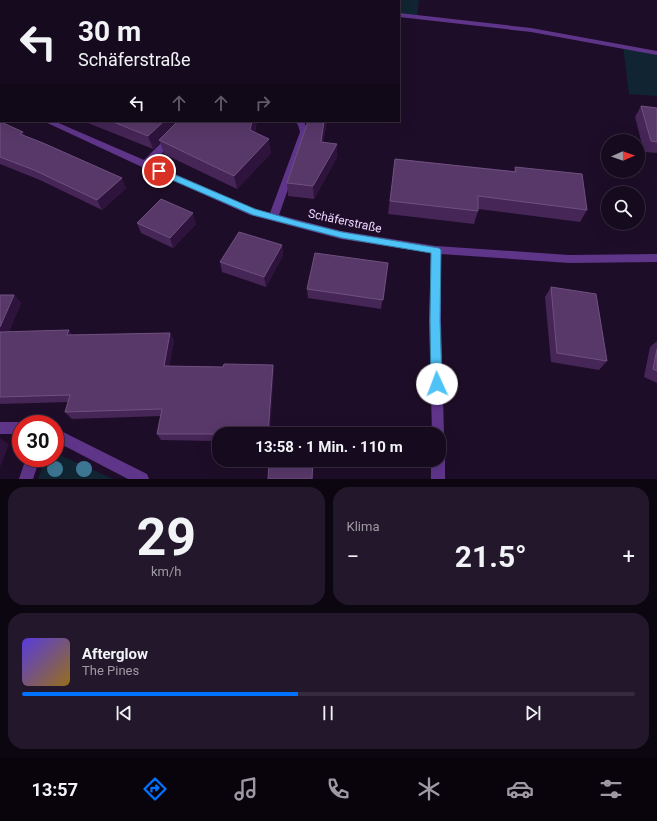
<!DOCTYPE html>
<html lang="de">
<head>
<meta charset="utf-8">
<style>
  body { margin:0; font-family:Roboto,sans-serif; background:#23182b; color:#f1f3f6; height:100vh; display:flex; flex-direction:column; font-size:15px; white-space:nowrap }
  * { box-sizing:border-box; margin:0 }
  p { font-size:13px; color:#9e9aa4 }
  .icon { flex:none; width:22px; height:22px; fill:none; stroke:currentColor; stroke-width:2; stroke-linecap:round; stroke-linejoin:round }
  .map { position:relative; height:479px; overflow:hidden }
  .details { display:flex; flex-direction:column; gap:8px; padding:8px; background:#0c0610; flex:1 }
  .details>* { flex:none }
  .top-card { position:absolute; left:0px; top:0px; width:400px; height:122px; box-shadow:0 4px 16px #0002,0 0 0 1px #352b3c; background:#160a1e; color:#f1f3f6; overflow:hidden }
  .needle { width:26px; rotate:88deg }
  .buttons { position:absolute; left:601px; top:134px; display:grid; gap:8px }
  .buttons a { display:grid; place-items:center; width:44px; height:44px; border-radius:50%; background:#160a1e; box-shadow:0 4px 16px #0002,0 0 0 1px #352b3c; font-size:20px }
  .speed { position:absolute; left:12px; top:415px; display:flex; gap:8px; font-size:20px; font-weight:700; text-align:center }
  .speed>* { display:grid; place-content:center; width:52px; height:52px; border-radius:50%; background:#160a1e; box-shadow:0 4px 16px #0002,0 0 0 1px #352b3c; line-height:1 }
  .speed .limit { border:6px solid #d22; background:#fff; color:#111 }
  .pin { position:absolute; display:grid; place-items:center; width:34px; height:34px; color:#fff; margin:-17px; border:2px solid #fff; border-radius:50%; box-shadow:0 1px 4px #0007 }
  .me { position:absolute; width:44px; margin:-22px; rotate:358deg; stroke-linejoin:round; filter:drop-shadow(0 0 3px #0008) }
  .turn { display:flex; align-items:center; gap:14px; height:84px; padding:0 12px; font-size:18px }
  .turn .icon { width:52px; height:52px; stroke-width:2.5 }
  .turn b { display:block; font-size:28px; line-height:34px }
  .lanes { display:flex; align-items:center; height:38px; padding:0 12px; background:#0003; justify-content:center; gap:20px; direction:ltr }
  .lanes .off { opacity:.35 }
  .big { font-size:30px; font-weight:700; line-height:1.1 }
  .details .tile { flex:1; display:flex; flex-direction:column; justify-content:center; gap:6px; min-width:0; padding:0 14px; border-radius:16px; background:#23182b }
  .details .dial { align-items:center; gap:0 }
  .dial b { font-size:52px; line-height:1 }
  .song { display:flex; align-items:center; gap:12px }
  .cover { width:48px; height:48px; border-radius:6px; background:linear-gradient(135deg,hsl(250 70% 55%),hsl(40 70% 35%)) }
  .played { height:4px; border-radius:2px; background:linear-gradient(90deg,#0072ff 45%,#352b3c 45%) }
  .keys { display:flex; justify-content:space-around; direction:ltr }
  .heat { display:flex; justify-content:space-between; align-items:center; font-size:22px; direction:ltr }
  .details .tiles { flex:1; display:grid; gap:8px; grid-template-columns:1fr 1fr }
  .tile:last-child { grid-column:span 2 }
  .trip { position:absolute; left:212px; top:427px; width:234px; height:40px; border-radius:16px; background:#160a1e; box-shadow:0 4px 16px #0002,0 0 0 1px #352b3c; font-weight:700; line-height:40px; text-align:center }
  .tab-bar { display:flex; height:64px; justify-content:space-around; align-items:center; background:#09040c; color:#9e9aa4 }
  .tab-bar .icon { width:28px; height:28px }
  .tab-bar .selected { color:#0072ff }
  .tab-bar b { font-size:18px; color:#f1f3f6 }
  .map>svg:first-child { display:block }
</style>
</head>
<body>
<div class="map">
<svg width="657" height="479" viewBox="0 0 657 479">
  <rect width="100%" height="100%" fill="#1e0d28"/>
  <g fill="#102432">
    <polygon points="356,0 419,0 417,18 399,15 399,1"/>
    <polygon points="623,46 657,53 657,96 629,94"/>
    <path d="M 62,456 L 113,479 L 38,479 C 42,465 48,458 62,456 Z"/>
  </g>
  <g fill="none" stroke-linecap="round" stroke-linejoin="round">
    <g fill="#5f358a" fill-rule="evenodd">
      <rect x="353" y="0" width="9" height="1"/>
      <polygon points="399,13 531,28 657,51 657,55 531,32 399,17"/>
      <rect x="0" y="95" width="1" height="5"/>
      <polygon points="43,121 54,121 144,160 183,121 192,121 152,164 255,209 270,213 300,132 298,125 295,121 304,121 308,132 279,215 341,231 436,246 569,255 657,254 657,262 569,263 441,254 441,321 444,434 443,439 439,440 439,434 432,434 429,321 431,253 341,239 250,215 142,167"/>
      <polygon points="0,422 21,422 26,424 21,424 21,434 0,434"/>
      <polygon points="55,428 147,474 149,479 128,479 55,441"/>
      <polygon points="439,454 443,455 445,460 445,479 431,479 431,460 439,460"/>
      <polygon points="26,458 40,458 33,479 19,479"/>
    </g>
  </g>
  <g fill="#3d7692">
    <circle cx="55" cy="469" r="8"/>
    <circle cx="84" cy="469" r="8"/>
  </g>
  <g fill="#462557">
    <polygon points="0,0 134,0 134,1 1,1 1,32 0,32"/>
    <polygon points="0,39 1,39 1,82 0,81"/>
    <polygon points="641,106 657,108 657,153 644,152 635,117"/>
    <polygon points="83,121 257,121 255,132 271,153 237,189 164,154 160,142 153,149"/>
    <polygon points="307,121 327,121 323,143 337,157 314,199 288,196 287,183 307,125"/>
    <polygon points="0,123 23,132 25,136 126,188 102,210 40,180 0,164"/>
    <polygon points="395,159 514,171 515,167 587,210 580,222 478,209 478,211 474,224 388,214"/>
    <polygon points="137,223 196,224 173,248 141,233"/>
    <polygon points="282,245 283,255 266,287 222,272 220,262"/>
    <polygon points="388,263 381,309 308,298 307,289"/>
    <polygon points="551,287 607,361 599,370 551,362 545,297"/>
    <polygon points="0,295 14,295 21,303 9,331 73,335 170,333 174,341 169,366 223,367 273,365 274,372 219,434 219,447 216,447 213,441 161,440 157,434 161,416 72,419 65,412 68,402 0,404"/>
    <polygon points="657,341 657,383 644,377 650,347"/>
  </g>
  <g fill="#2e143c">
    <polygon points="128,0 134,0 134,1 127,1"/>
    <polygon points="164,121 181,121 159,140 160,142 153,149 148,136"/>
    <polygon points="252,121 257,121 252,144 250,130"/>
    <polygon points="324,121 327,121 321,156 321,142"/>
    <polygon points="23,132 29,142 20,134"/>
    <polygon points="269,139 271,153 237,189 234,176"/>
    <polygon points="337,144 337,157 314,199 313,186"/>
    <polygon points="122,178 126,188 102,210 97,200"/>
    <polygon points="193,213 196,224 173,248 170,238"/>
    <polygon points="282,245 283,255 266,287 264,277"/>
    <polygon points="14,295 21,303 6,339 0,334 0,327"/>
    <polygon points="69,330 75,338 67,335"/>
    <polygon points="170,333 174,341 168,373 164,366"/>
    <polygon points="273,365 274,372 270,434 268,434"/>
    <polygon points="0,438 9,444 0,467"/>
    <polygon points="313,460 314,460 313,479 312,479"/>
  </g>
  <g fill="#583869" stroke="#6f5080">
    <polygon points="0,0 128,0 127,1 1,1 1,21 0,21"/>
    <polygon points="0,39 1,39 1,76 0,75"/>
    <polygon points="641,106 657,108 657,142 651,141"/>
    <polygon points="111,121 164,121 148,136"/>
    <polygon points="178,121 252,121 250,130 269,139 234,176 159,140"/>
    <polygon points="308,121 324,121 321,142 337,144 313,186 287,183"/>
    <polygon points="1,122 23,132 20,134 43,143 122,178 97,200 34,170 0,157 0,123"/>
    <polygon points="395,159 516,172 515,167 582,174 587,210 478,196 478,211 390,201"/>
    <polygon points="161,199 193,213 170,238 137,223"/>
    <polygon points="239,232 282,245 264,277 220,262"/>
    <polygon points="315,253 388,263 383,300 307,289"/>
    <polygon points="551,287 596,294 607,361 557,353"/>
    <polygon points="0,295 14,295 0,327"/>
    <polygon points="69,330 67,335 170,333 164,366 223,367 224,364 273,365 268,434 219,434 219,441 213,440 214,434 157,434 162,409 65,412 70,395 0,397 0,332"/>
    <polygon points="657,349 657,371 653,369"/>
    <rect x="272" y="427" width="42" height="7"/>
    <polygon points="269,460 313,460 312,479 268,479"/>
  </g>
  <polygon fill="#4fc3f7" stroke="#337fa1" points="159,168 255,209 297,221 342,232 439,248 441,250 440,320 442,384 441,388 437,390 433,388 431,384 430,320 431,253 342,238 253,215 156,173 155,171"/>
  <g text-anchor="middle" stroke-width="4" stroke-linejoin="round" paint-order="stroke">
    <g font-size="12" fill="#edd4ff" stroke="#1e0d28">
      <text transform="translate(345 221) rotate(12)" y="4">Schäferstraße</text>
    </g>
  </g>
</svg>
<div class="buttons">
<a><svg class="needle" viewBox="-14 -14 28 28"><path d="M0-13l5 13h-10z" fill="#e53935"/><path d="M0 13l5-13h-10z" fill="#9e9aa4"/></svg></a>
<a><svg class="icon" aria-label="search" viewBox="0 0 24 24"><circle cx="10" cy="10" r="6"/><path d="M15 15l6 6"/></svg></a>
</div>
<div class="speed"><div class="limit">30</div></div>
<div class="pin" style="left:159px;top:171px;background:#d93025"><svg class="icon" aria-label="arrive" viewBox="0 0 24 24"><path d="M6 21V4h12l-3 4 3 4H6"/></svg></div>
<svg class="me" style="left:437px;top:384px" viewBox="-20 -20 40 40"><circle r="19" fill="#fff"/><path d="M0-13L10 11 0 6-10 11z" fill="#4fc3f7"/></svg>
<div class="trip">13:58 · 1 Min. · 110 m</div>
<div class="top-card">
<div class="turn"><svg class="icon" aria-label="left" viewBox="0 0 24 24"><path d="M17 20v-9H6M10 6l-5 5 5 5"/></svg><div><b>30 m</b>Schäferstraße</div></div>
<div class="lanes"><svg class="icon" aria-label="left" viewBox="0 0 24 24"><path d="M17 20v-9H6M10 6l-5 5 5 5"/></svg><svg class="icon off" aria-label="ahead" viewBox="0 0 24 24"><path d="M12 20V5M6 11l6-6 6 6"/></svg><svg class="icon off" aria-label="ahead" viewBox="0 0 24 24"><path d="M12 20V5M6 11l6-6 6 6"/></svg><svg class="icon off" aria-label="right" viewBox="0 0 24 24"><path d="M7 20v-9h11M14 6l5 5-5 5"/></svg></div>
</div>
</div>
<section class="details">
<div class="tiles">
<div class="tile dial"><b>29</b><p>km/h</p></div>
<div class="tile"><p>Klima</p>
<div class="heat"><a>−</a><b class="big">21.5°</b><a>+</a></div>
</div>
<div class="tile">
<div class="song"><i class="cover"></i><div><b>Afterglow</b><p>The Pines</p></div></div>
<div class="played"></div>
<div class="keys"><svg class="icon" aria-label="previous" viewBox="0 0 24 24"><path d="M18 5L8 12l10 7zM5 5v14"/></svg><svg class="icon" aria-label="pause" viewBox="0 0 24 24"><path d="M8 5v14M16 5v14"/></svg><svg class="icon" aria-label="next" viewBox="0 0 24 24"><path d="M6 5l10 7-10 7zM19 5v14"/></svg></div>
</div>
</div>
</section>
<nav class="tab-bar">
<b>13:57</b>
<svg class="icon selected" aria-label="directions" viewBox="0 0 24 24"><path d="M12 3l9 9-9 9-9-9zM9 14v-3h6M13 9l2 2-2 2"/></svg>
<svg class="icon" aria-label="music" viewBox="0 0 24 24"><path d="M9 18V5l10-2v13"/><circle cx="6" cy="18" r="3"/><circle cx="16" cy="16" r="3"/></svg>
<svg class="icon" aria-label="phone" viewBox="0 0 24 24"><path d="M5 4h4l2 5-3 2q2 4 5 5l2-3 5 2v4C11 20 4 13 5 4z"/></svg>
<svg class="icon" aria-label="climate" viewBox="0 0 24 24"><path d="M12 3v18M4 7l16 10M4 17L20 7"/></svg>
<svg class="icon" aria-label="car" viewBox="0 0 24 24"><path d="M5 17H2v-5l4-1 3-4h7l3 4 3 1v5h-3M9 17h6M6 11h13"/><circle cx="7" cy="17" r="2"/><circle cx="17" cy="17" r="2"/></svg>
<svg class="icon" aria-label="filters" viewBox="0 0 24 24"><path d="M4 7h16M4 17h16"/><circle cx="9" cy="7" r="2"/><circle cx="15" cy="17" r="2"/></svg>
</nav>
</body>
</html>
